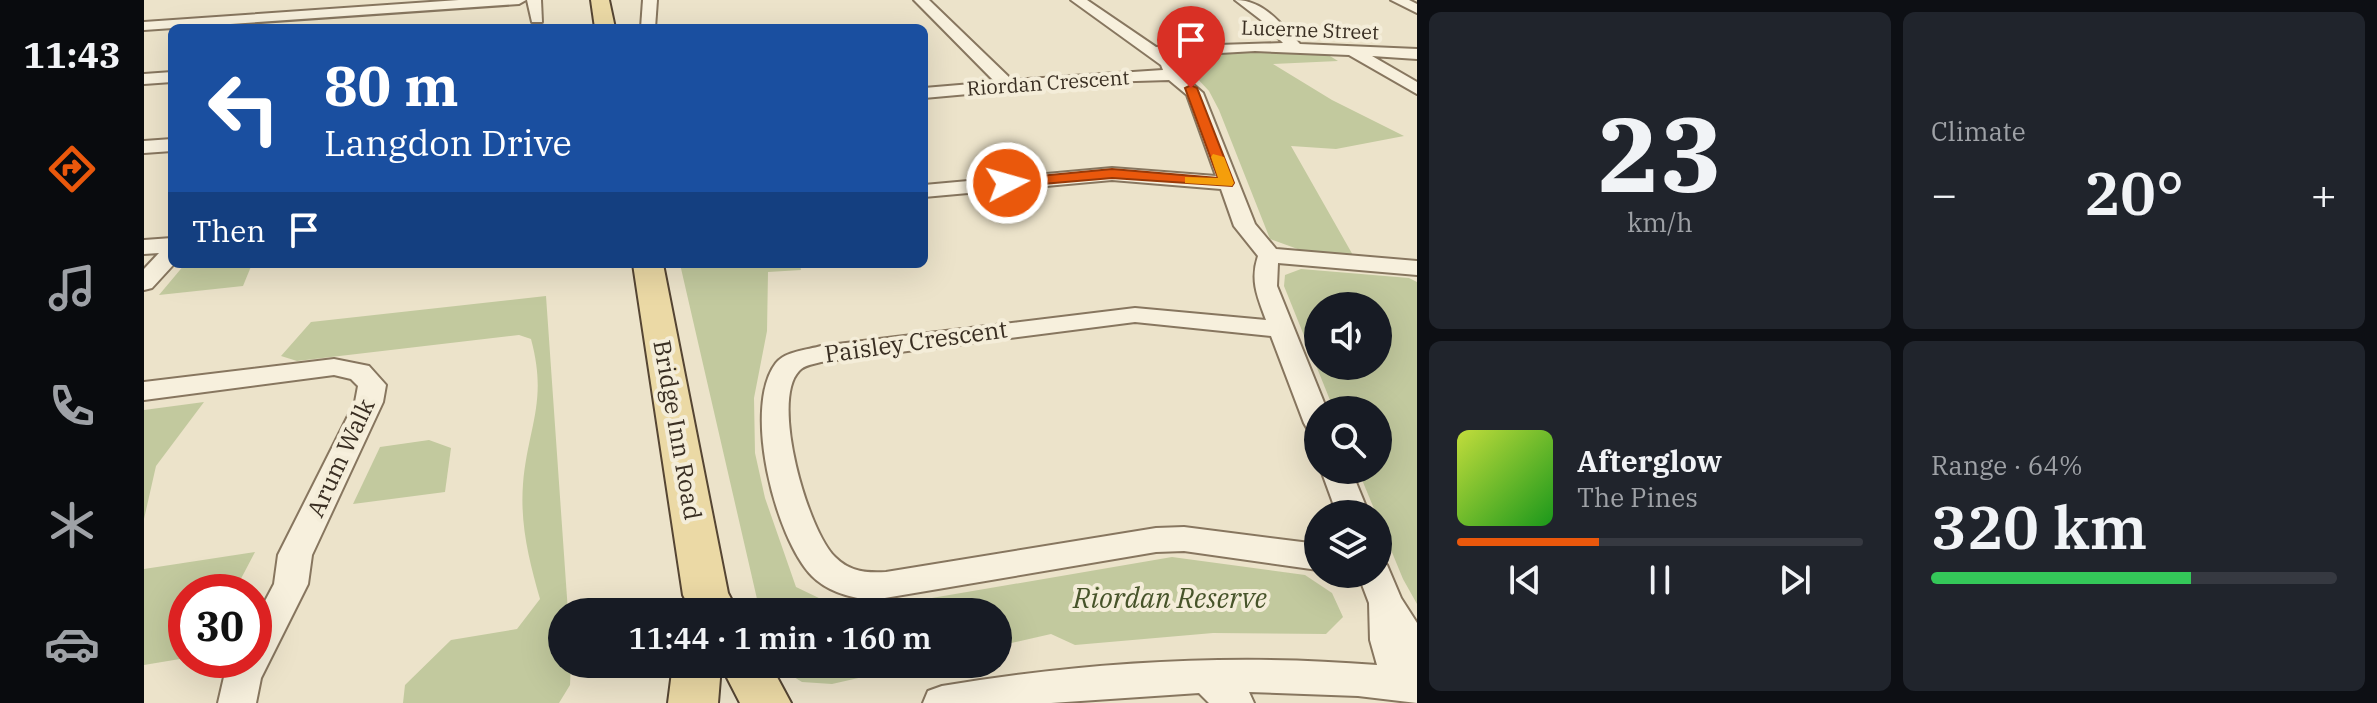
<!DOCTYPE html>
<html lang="en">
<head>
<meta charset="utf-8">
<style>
  body { margin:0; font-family:"IBM Plex Serif",serif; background:#20242c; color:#f1f3f6; height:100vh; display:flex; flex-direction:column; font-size:30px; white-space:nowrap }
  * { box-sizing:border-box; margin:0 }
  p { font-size:26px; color:#9ea1a6 }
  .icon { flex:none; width:44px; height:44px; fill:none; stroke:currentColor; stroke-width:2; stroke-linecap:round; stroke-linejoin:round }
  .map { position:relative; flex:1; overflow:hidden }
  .panel { display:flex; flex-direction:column; gap:12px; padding:12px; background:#0d0f14; width:960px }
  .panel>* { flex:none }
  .banner { position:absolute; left:24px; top:24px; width:760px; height:244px; border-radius:12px; box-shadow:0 8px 32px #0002; background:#1a4fa0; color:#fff; overflow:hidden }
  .controls { position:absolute; left:1160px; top:292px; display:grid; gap:16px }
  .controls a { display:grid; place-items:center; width:88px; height:88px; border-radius:50%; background:#171b24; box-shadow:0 8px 32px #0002; font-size:40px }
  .speed { position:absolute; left:24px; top:574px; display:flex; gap:16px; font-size:40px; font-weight:700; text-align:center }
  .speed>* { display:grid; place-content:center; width:104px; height:104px; border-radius:50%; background:#171b24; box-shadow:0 8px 32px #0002; line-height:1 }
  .speed .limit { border:12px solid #d22; background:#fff; color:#111 }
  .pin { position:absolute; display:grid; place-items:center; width:68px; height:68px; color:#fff; margin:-82px -34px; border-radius:50% 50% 50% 0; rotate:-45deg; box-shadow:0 0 8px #0007 }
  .pin .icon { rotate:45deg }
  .me { position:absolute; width:88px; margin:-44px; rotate:84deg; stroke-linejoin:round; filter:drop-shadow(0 0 6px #0008) }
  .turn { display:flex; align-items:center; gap:28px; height:168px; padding:0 24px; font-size:36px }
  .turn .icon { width:104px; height:104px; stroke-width:2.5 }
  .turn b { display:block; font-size:56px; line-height:68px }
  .then { display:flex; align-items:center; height:76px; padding:0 24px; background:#0003; gap:16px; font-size:30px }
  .big { font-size:60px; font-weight:600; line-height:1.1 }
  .panel .card { flex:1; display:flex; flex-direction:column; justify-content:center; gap:12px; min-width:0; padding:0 28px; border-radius:12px; background:#20242c }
  .panel .dial { align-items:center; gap:0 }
  .dial b { font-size:104px; line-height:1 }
  .song { display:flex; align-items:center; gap:24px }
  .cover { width:96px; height:96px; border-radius:12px; background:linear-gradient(135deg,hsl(70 70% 55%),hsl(120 70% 35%)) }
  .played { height:8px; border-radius:4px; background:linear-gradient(90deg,#ea580c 35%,#363941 35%) }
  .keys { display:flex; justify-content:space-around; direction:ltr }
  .heat { display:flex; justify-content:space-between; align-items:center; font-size:44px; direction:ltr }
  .charge { height:12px; border-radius:6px; background:linear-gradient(90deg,#34c759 64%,#363941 0) }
  .panel .tiles { flex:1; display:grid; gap:12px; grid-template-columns:repeat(2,1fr) }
  .trip { position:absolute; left:404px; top:598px; width:464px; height:80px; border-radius:40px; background:#171b24; box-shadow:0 8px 32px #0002; font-weight:600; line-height:80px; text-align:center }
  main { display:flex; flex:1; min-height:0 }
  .tabs { display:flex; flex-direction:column; width:144px; justify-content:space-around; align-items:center; background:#090b0e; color:#9ea1a6 }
  .tabs .icon { width:56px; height:56px }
  .tabs .on { color:#ea580c }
  .tabs b { font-size:36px; color:#f1f3f6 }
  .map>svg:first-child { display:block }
</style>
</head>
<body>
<main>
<nav class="tabs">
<b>11:43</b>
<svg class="icon on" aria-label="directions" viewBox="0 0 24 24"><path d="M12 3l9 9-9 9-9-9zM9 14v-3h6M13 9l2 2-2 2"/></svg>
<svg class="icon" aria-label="music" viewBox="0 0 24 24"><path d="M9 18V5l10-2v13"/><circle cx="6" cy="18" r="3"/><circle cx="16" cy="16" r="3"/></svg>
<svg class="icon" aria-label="phone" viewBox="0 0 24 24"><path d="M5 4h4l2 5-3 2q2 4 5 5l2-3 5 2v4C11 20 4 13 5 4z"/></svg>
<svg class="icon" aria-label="climate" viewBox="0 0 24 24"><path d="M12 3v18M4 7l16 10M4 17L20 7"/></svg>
<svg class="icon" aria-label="car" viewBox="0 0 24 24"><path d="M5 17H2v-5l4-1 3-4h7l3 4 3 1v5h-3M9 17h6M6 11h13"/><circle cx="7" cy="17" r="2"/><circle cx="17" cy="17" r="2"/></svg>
</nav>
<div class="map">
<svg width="1273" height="703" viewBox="0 0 1273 703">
  <rect width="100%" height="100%" fill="#ece3ca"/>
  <g fill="#c2c99e" fill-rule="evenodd">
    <polygon points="1116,50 1181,53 1194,61 1129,64 1188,100 1260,136 1192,149 1147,146 1210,257 1162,252 1126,239 1075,110 1065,91 1034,58 1038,55"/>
    <polygon points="41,264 108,264 99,286 15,295"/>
    <polygon points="536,264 656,264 657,270 624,272 623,331 610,398 611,453 621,498 652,587 704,612 616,612"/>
    <path d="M 1157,269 L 1265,278 L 1273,282 L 1273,604 L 1259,579 L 1214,470 L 1234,470 L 1234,410 L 1190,410 L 1140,286 L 1141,275 ZM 1174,306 L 1234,306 L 1234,366 L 1174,366 Z"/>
    <path d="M 402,296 L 424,612 L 418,612 L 418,664 L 427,664 L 426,685 L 415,703 L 259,703 L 261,685 L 307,640 L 373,629 L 396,599 C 385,560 376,525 379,484 C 384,426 404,402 387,339 L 375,335 L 153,361 L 137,356 L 167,322 Z"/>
    <polygon points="60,402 12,466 0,519 0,410"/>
    <polygon points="285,440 307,448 301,492 209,504 236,447"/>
    <polygon points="111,552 90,592 42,592 42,658 0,665 0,569"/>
    <polygon points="1028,557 1161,575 1188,593 1199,617 1182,634 1069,633 931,645 907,634 854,646 854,612 706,612"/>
    <polygon points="629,664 776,664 688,684 658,682"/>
  </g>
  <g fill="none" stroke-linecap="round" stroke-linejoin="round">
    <defs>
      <g id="minor">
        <polygon points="315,0 382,0 375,4 0,30 0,22"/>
        <polygon points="383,0 397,0 398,22 388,22"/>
        <polygon points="499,0 513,0 511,28 497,28"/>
        <path d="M 770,0 L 785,0 L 868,80 L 1019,70 L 1017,65 L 927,0 L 943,0 L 1012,47 L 1139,43 L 1117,20 L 1091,0 C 1120,0 1137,24 1156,44 L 1273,49 L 1273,59 L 1228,56 L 1273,82 L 1273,94 L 1205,55 L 1111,51 L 1024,56 L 1036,73 L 1059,93 L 1111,224 L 1132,249 L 1273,261 L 1273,275 L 1134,263 L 1133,286 L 1183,410 L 1174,410 L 1174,432 L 1164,430 L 1160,423 L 1127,336 L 991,322 L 677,362 C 670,364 660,365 655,371 C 626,401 664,531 691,557 C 706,572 722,573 742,572 L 1012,528 L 1040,527 L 1174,544 L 1174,570 L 1040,551 L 1012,552 L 729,600 C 707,598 684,592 668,576 C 631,538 598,407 632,363 C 642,351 663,350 677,346 L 991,308 L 1122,320 C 1113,296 1106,280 1114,256 L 1090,226 L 1077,189 L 968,180 L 780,197 L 780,185 L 968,168 L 1072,176 L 1043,95 L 1025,80 L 959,82 L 780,98 L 780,88 L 851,82 Z"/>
        <polygon points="1247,0 1265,0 1273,4 1273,13"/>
        <polygon points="28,72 28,82 0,84 0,74"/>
        <polygon points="28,139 28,151 0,153 0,141"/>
        <polygon points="28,238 30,264 8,288 0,290 0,269 15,253 0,254 0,240"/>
        <polygon points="190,359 225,366 242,385 239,402 168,555 164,584 117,678 112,703 74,703 80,677 89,660 110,660 110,622 130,584 134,555 211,402 214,386 207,379 190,375 0,400 0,382"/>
        <polygon points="1177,470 1207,470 1225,514 1193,514"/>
        <path d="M 1234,562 L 1243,565 L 1257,598 L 1273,623 L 1273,703 L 1214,696 L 1105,692 L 1110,703 L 1065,703 L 1055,693 L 907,703 L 779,703 L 784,691 L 798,686 C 942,662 1087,653 1233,665 L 1226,640 L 1225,603 L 1214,574 L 1234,574 Z"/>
      </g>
      <g id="major">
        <polygon points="447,0 465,0 471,28 451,28"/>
        <polygon points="489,264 519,264 584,593 594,612 548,612 539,595"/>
        <polygon points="529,664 626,664 647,703 596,703 577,666 574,703 524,703"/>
      </g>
    </defs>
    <use href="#minor" stroke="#87765f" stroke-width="4"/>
    <use href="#major" stroke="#554533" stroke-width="4"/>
    <use href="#minor" fill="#f7f0dd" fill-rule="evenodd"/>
    <use href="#major" fill="#ebd9a5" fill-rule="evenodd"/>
  </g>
  <polygon fill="#ea580c" stroke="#983908" stroke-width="2" points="1047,85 1053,88 1090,183 1088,186 968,178 863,187 856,183 863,179 968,169 1074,178 1041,88"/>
  <polygon fill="#f59e0b" points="1069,154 1080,157 1090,183 1088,186 1041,183 1041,177 1074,178 1067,157"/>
  <g text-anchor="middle" stroke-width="8" stroke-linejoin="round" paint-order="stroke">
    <g font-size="20" fill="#392e22" stroke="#f4edd9">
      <text transform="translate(1166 30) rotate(2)" y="7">Lucerne Street</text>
      <text transform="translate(904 83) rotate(-4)" y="7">Riordan Crescent</text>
    </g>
    <g font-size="24" fill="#392e22" stroke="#f4edd9">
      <text transform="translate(772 342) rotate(-8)" y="8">Paisley Crescent</text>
      <text transform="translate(533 430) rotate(80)" y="8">Bridge Inn Road</text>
      <text transform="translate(197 458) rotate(-65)" y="8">Arum Walk</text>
    </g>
    <g font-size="28" font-style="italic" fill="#47542a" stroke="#f4edd9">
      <text x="1026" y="608">Riordan Reserve</text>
    </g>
  </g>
</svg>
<div class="controls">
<a><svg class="icon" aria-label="sound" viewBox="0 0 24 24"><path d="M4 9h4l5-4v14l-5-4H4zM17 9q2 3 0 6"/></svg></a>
<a><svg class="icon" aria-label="search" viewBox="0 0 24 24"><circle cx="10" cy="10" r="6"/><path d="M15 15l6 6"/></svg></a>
<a><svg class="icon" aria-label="layers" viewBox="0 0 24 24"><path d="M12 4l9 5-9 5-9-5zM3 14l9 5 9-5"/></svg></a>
</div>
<div class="speed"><div class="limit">30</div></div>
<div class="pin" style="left:1047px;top:88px;background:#d93025"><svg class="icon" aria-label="arrive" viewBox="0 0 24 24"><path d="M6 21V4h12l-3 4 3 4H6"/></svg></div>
<svg class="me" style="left:863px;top:183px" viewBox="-20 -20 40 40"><circle r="17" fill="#ea580c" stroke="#fff" stroke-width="3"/><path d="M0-11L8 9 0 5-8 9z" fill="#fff"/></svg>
<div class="trip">11:44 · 1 min · 160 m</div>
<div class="banner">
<div class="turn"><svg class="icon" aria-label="left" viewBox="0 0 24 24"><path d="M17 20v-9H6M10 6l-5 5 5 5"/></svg><div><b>80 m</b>Langdon Drive</div></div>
<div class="then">Then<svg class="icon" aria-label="arrive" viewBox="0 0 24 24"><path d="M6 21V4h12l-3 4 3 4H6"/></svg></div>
</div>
</div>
<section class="panel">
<div class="tiles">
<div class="card dial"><b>23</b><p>km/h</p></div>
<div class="card"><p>Climate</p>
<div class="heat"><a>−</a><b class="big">20°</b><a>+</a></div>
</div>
<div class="card">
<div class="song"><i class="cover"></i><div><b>Afterglow</b><p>The Pines</p></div></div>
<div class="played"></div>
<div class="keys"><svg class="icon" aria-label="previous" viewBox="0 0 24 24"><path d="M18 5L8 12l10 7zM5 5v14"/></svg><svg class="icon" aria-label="pause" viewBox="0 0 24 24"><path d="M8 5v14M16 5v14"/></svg><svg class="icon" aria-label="next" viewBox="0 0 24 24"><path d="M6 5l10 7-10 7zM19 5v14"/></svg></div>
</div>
<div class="card"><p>Range · 64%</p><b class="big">320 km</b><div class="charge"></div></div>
</div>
</section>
</main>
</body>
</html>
